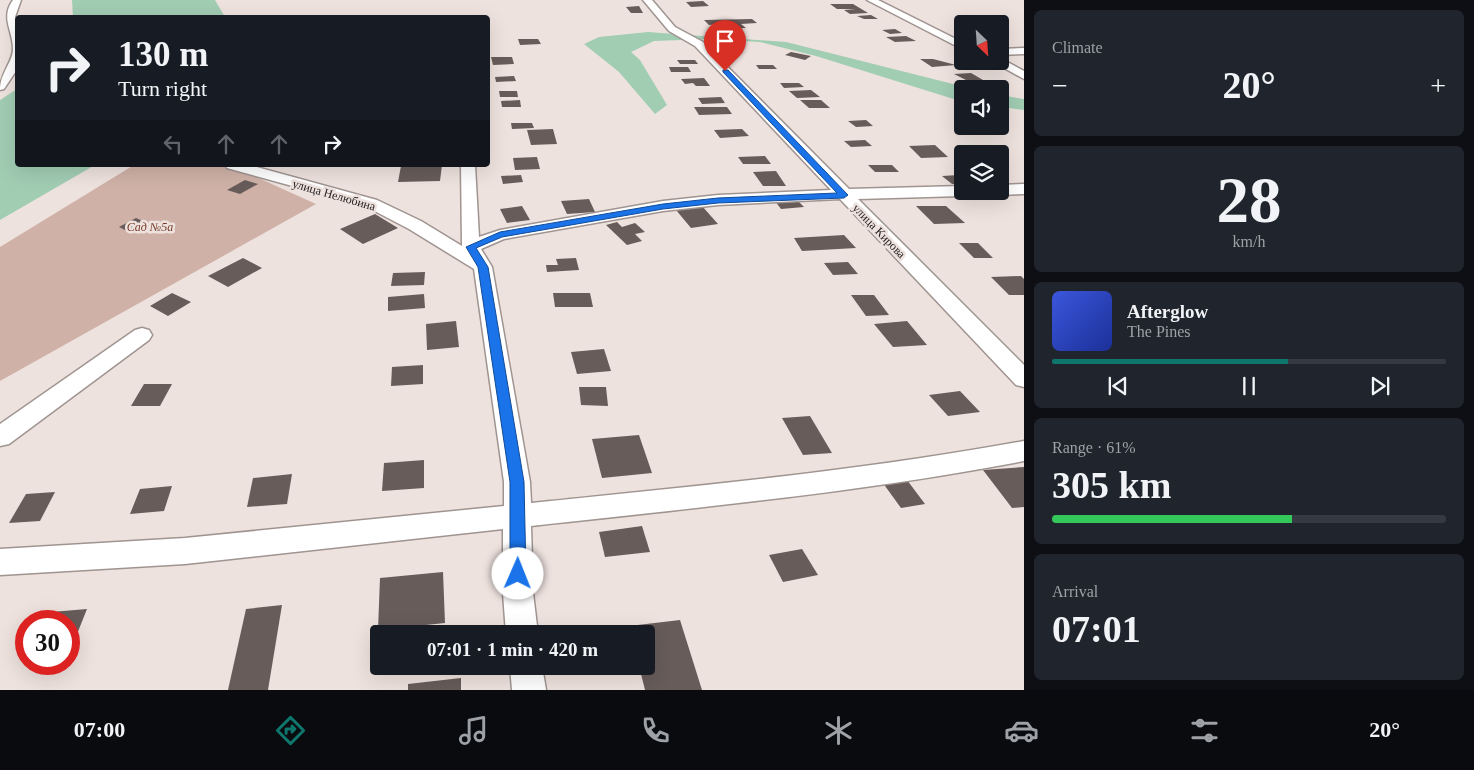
<!DOCTYPE html>
<html lang="en">
<head>
<meta charset="utf-8">
<style>
  body { margin:0; font-family:"Times New Roman",serif; background:#20242c; color:#f1f3f6; height:100vh; display:flex; flex-direction:column; font-size:19px; white-space:nowrap }
  * { box-sizing:border-box; margin:0 }
  p { font-size:16px; color:#9ea1a6 }
  .icon { flex:none; width:28px; height:28px; fill:none; stroke:currentColor; stroke-width:2; stroke-linecap:round; stroke-linejoin:round }
  .map { position:relative; flex:1; overflow:hidden }
  .sheet { display:flex; flex-direction:column; gap:10px; padding:10px; background:#0d0f14; width:450px }
  .sheet>* { flex:none }
  .hud { position:absolute; left:15px; top:15px; width:475px; height:152px; border-radius:5px; box-shadow:0 5px 20px #0002; background:#171b24; color:#f1f3f6; overflow:hidden }
  .needle { width:32px; rotate:155deg }
  .fabs { position:absolute; left:954px; top:15px; display:grid; gap:10px }
  .fabs a { display:grid; place-items:center; width:55px; height:55px; border-radius:5px; background:#171b24; box-shadow:0 5px 20px #0002; font-size:25px }
  .speed { position:absolute; left:15px; top:610px; display:flex; gap:10px; font-size:25px; font-weight:700; text-align:center }
  .speed>* { display:grid; place-content:center; width:65px; height:65px; border-radius:50%; background:#171b24; box-shadow:0 5px 20px #0002; line-height:1 }
  .speed .limit { border:8px solid #d22; background:#fff; color:#111 }
  .pin { position:absolute; display:grid; place-items:center; width:42px; height:42px; color:#fff; margin:-51px -21px; border-radius:50% 50% 50% 0; rotate:-45deg; box-shadow:0 0 5px #0007 }
  .pin .icon { rotate:45deg }
  .me { position:absolute; width:55px; margin:-28px; rotate:1deg; stroke-linejoin:round; filter:drop-shadow(0 0 4px #0008) }
  .turn { display:flex; align-items:center; gap:18px; height:105px; padding:0 20px; font-size:22px }
  .turn .icon { width:65px; height:65px; stroke-width:2.5 }
  .turn b { display:block; font-size:35px; line-height:42px }
  .lanes { display:flex; align-items:center; height:48px; padding:0 20px; background:#0003; justify-content:center; gap:25px; direction:ltr }
  .lanes .off { opacity:.35 }
  .big { font-size:38px; font-weight:700; line-height:1.1 }
  .sheet .widget { flex:1; display:flex; flex-direction:column; justify-content:center; gap:8px; min-width:0; padding:0 18px; border-radius:8px; background:#20242c }
  .sheet .dial { align-items:center; gap:0 }
  .dial b { font-size:65px; line-height:1 }
  .song { display:flex; align-items:center; gap:15px }
  .cover { width:60px; height:60px; border-radius:8px; background:linear-gradient(135deg,hsl(230 70% 55%),hsl(230 70% 35%)) }
  .played { height:5px; border-radius:2px; background:linear-gradient(90deg,#0f766e 60%,#363941 60%) }
  .keys { display:flex; justify-content:space-around; direction:ltr }
  .heat { display:flex; justify-content:space-between; align-items:center; font-size:28px; direction:ltr }
  .charge { height:8px; border-radius:4px; background:linear-gradient(90deg,#34c759 61%,#363941 0) }
  .trip { position:absolute; left:370px; top:625px; width:285px; height:50px; border-radius:5px; background:#171b24; box-shadow:0 5px 20px #0002; font-weight:700; line-height:50px; text-align:center }
  .tab-bar { display:flex; height:80px; justify-content:space-around; align-items:center; background:#090b0e; color:#9ea1a6 }
  .tab-bar .icon { width:35px; height:35px }
  .tab-bar .current { color:#0f766e }
  .tab-bar b { font-size:22px; color:#f1f3f6 }
  main { display:flex; flex:1; min-height:0 }
  .map>svg:first-child { display:block }
</style>
</head>
<body>
<main>
<div class="map">
<svg width="1024" height="690" viewBox="0 0 1024 690">
  <rect width="100%" height="100%" fill="#eee2de"/>
  <polygon fill="#cfb1a7" points="134,165 230,165 316,204 0,381 0,247"/>
  <g fill="#a1cdb3">
    <polygon points="72,0 215,0 225,17 73,17"/>
    <polygon points="648,32 786,42 973,89 962,89 962,101 960,101 816,56 760,42 709,39 654,41 631,52 640,60 667,105 655,114 619,72 584,44 599,37"/>
    <polygon points="17,89 18,165 95,165 0,220 0,100"/>
    <polygon points="1000,95 1024,99 1024,110 1000,107"/>
  </g>
  <g fill="#675c59">
    <polygon points="703,1 709,6 691,7 686,2"/>
    <polygon points="830,4 853,4 868,13 850,14 844,10 856,9 837,9"/>
    <polygon points="639,6 643,13 631,13 626,7"/>
    <polygon points="871,15 878,19 864,19 857,16"/>
    <polygon points="752,19 757,23 741,24 746,28 727,29 723,24 709,25 704,20"/>
    <polygon points="895,29 902,33 890,34 882,30"/>
    <polygon points="906,36 916,41 895,42 886,37"/>
    <polygon points="518,39 538,39 541,44 520,45"/>
    <polygon points="791,52 811,56 805,60 785,55"/>
    <polygon points="491,57 512,57 514,64 493,65"/>
    <polygon points="920,59 933,59 956,65 932,67"/>
    <polygon points="677,60 695,60 698,64 680,64"/>
    <polygon points="756,65 773,65 777,69 759,69"/>
    <polygon points="669,67 688,67 691,72 671,72"/>
    <polygon points="971,73 983,80 966,80 954,74"/>
    <polygon points="514,76 516,81 496,82 495,77"/>
    <polygon points="704,78 710,86 696,86 693,83 685,84 681,79"/>
    <polygon points="780,83 799,83 804,87 784,88"/>
    <polygon points="811,90 820,97 797,98 789,91"/>
    <polygon points="499,91 517,91 518,97 500,97"/>
    <polygon points="721,97 725,103 702,104 698,98"/>
    <polygon points="520,100 521,107 502,107 501,101"/>
    <polygon points="800,100 821,100 830,108 809,108"/>
    <polygon points="694,107 727,107 732,114 699,115"/>
    <polygon points="866,120 873,126 856,127 848,121"/>
    <polygon points="511,123 532,123 534,128 512,129"/>
    <polygon points="553,129 557,144 531,145 527,130"/>
    <polygon points="742,129 749,136 720,138 714,130"/>
    <polygon points="865,140 872,146 851,147 844,141"/>
    <polygon points="935,145 948,157 921,158 909,146"/>
    <polygon points="765,156 771,164 743,164 738,157"/>
    <polygon points="537,157 540,169 515,170 513,158"/>
    <polygon points="442,165 440,181 398,182 401,166"/>
    <polygon points="868,165 892,165 899,172 875,172"/>
    <polygon points="776,171 786,186 763,186 753,172"/>
    <polygon points="521,175 523,182 503,184 501,176"/>
    <polygon points="959,175 962,178 962,184 952,184 942,176"/>
    <polygon points="245,180 258,184 240,194 227,190"/>
    <polygon points="589,199 595,212 567,214 561,201"/>
    <polygon points="797,200 804,207 781,209 775,201"/>
    <polygon points="522,206 530,220 507,223 500,209"/>
    <polygon points="702,206 718,224 691,228 676,210"/>
    <polygon points="916,206 946,206 965,223 934,224"/>
    <polygon points="375,214 398,228 363,244 340,229"/>
    <polygon points="136,218 145,222 127,231 119,227"/>
    <polygon points="617,222 622,227 635,223 645,232 635,234 642,241 627,245 606,225"/>
    <polygon points="844,235 856,248 802,251 794,238"/>
    <polygon points="959,243 978,243 993,258 974,258"/>
    <polygon points="243,258 262,268 228,287 208,276"/>
    <polygon points="576,258 579,270 547,272 546,265 558,265 556,259"/>
    <polygon points="848,262 858,274 833,275 824,263"/>
    <polygon points="425,272 424,285 391,286 393,273"/>
    <polygon points="1021,276 1024,279 1024,295 1009,295 991,277"/>
    <polygon points="172,293 191,302 168,316 150,306"/>
    <polygon points="553,293 590,293 593,307 555,307"/>
    <polygon points="424,294 425,308 388,311 388,297"/>
    <polygon points="851,295 874,295 889,315 866,316"/>
    <polygon points="456,321 459,347 427,350 426,324"/>
    <polygon points="907,321 927,345 893,347 874,324"/>
    <polygon points="604,349 611,371 577,374 571,352"/>
    <polygon points="423,365 423,384 391,386 392,367"/>
    <polygon points="144,384 172,384 160,406 131,406"/>
    <polygon points="579,387 606,387 608,406 581,405"/>
    <polygon points="960,391 980,412 948,416 929,395"/>
    <polygon points="810,416 832,453 803,455 782,418"/>
    <polygon points="639,435 652,473 602,478 592,439"/>
    <polygon points="424,460 424,488 382,491 384,463"/>
    <polygon points="1024,467 1024,507 1012,508 983,470"/>
    <polygon points="292,474 287,504 247,507 253,478"/>
    <polygon points="904,476 925,504 901,508 880,479"/>
    <polygon points="172,486 164,511 130,514 140,489"/>
    <polygon points="55,492 40,521 9,523 26,494"/>
    <polygon points="642,526 650,552 605,557 599,532"/>
    <polygon points="802,549 818,575 783,582 769,555"/>
    <polygon points="443,572 445,623 378,630 380,578"/>
    <polygon points="282,605 268,690 228,690 246,609"/>
    <polygon points="87,609 69,654 69,621 47,621 51,612"/>
    <polygon points="680,620 702,690 645,690 639,666 646,666 646,634 631,634 629,626"/>
    <polygon points="461,678 461,690 408,690 408,684"/>
  </g>
  <g fill="none" stroke-linecap="round" stroke-linejoin="round">
    <defs>
      <g id="street">
        <path d="M 13,0 L 21,0 L 15,17 L 18,68 L 4,89 L 0,90 C 0,73 13,62 13,49 C 13,30 0,18 13,0 Z"/>
        <path d="M 643,0 L 652,0 L 675,27 L 703,42 L 849,189 L 962,186 L 962,191 L 970,191 L 962,196 L 858,199 L 1024,365 L 1024,387 L 1016,385 L 840,199 L 718,205 L 663,211 L 504,239 L 481,249 L 492,267 L 530,482 L 531,503 C 696,486 861,471 1024,441 L 1024,461 C 861,492 696,508 531,526 L 533,593 L 538,634 L 506,634 L 503,593 L 503,529 L 185,564 L 0,575 L 0,549 L 185,538 L 504,506 L 504,482 L 474,269 L 409,229 L 365,206 L 227,168 L 225,165 L 249,165 L 377,200 L 421,221 L 462,246 L 461,165 L 475,165 L 479,237 L 500,230 L 663,201 L 718,195 L 831,190 L 695,46 L 669,31 Z"/>
        <polygon points="867,0 878,0 962,42 962,49"/>
        <polygon points="1024,48 1024,54 1000,55 1000,49"/>
        <polygon points="1000,58 1024,71 1024,79 995,63 994,61 1000,61"/>
        <polygon points="1024,184 1024,194 1000,195 993,191 1000,191 1000,185"/>
        <polygon points="142,328 149,330 152,335 149,340 9,444 0,446 0,424 135,330"/>
        <polygon points="510,666 542,666 546,690 512,690"/>
      </g>
    </defs>
    <use href="#street" stroke="#9f9490" stroke-width="3"/>
    <use href="#street" fill="#fff" fill-rule="evenodd"/>
  </g>
  <polygon fill="#1a73e8" stroke="#114b97" points="723,70 728,70 848,195 844,198 718,203 663,209 502,237 476,248 488,267 524,482 526,574 524,579 518,581 512,579 510,574 510,482 478,267 466,247 500,232 663,204 718,198 837,193 723,72"/>
  <g text-anchor="middle" stroke-width="5" stroke-linejoin="round" paint-order="stroke">
    <g font-size="12" fill="#262221" stroke="#eee2de">
      <text transform="translate(334 195) rotate(16)" y="4">улица Нелюбина</text>
      <text transform="translate(879 231) rotate(46)" y="4">улица Кирова</text>
    </g>
    <g font-size="12" font-style="italic" fill="#773c29" stroke="#eee2de">
      <text x="150" y="231">Сад №5а</text>
    </g>
  </g>
</svg>
<div class="fabs">
<a><svg class="needle" viewBox="-14 -14 28 28"><path d="M0-13l5 13h-10z" fill="#e53935"/><path d="M0 13l5-13h-10z" fill="#9ea1a6"/></svg></a>
<a><svg class="icon" aria-label="sound" viewBox="0 0 24 24"><path d="M4 9h4l5-4v14l-5-4H4zM17 9q2 3 0 6"/></svg></a>
<a><svg class="icon" aria-label="layers" viewBox="0 0 24 24"><path d="M12 4l9 5-9 5-9-5zM3 14l9 5 9-5"/></svg></a>
</div>
<div class="speed"><div class="limit">30</div></div>
<div class="pin" style="left:725px;top:71px;background:#d93025"><svg class="icon" aria-label="arrive" viewBox="0 0 24 24"><path d="M6 21V4h12l-3 4 3 4H6"/></svg></div>
<svg class="me" style="left:518px;top:574px" viewBox="-20 -20 40 40"><circle r="19" fill="#fff"/><path d="M0-13L10 11 0 6-10 11z" fill="#1a73e8"/></svg>
<div class="trip">07:01 · 1 min · 420 m</div>
<div class="hud">
<div class="turn"><svg class="icon" aria-label="right" viewBox="0 0 24 24"><path d="M7 20v-9h11M14 6l5 5-5 5"/></svg><div><b>130 m</b>Turn right</div></div>
<div class="lanes"><svg class="icon off" aria-label="left" viewBox="0 0 24 24"><path d="M17 20v-9H6M10 6l-5 5 5 5"/></svg><svg class="icon off" aria-label="ahead" viewBox="0 0 24 24"><path d="M12 20V5M6 11l6-6 6 6"/></svg><svg class="icon off" aria-label="ahead" viewBox="0 0 24 24"><path d="M12 20V5M6 11l6-6 6 6"/></svg><svg class="icon" aria-label="right" viewBox="0 0 24 24"><path d="M7 20v-9h11M14 6l5 5-5 5"/></svg></div>
</div>
</div>
<section class="sheet">
<div class="widget"><p>Climate</p>
<div class="heat"><a>−</a><b class="big">20°</b><a>+</a></div>
</div>
<div class="widget dial"><b>28</b><p>km/h</p></div>
<div class="widget">
<div class="song"><i class="cover"></i><div><b>Afterglow</b><p>The Pines</p></div></div>
<div class="played"></div>
<div class="keys"><svg class="icon" aria-label="previous" viewBox="0 0 24 24"><path d="M18 5L8 12l10 7zM5 5v14"/></svg><svg class="icon" aria-label="pause" viewBox="0 0 24 24"><path d="M8 5v14M16 5v14"/></svg><svg class="icon" aria-label="next" viewBox="0 0 24 24"><path d="M6 5l10 7-10 7zM19 5v14"/></svg></div>
</div>
<div class="widget"><p>Range · 61%</p><b class="big">305 km</b><div class="charge"></div></div>
<div class="widget"><p>Arrival</p><b class="big">07:01</b></div>
</section>
</main>
<nav class="tab-bar">
<b>07:00</b>
<svg class="icon current" aria-label="directions" viewBox="0 0 24 24"><path d="M12 3l9 9-9 9-9-9zM9 14v-3h6M13 9l2 2-2 2"/></svg>
<svg class="icon" aria-label="music" viewBox="0 0 24 24"><path d="M9 18V5l10-2v13"/><circle cx="6" cy="18" r="3"/><circle cx="16" cy="16" r="3"/></svg>
<svg class="icon" aria-label="phone" viewBox="0 0 24 24"><path d="M5 4h4l2 5-3 2q2 4 5 5l2-3 5 2v4C11 20 4 13 5 4z"/></svg>
<svg class="icon" aria-label="climate" viewBox="0 0 24 24"><path d="M12 3v18M4 7l16 10M4 17L20 7"/></svg>
<svg class="icon" aria-label="car" viewBox="0 0 24 24"><path d="M5 17H2v-5l4-1 3-4h7l3 4 3 1v5h-3M9 17h6M6 11h13"/><circle cx="7" cy="17" r="2"/><circle cx="17" cy="17" r="2"/></svg>
<svg class="icon" aria-label="filters" viewBox="0 0 24 24"><path d="M4 7h16M4 17h16"/><circle cx="9" cy="7" r="2"/><circle cx="15" cy="17" r="2"/></svg>
<b>20°</b>
</nav>
</body>
</html>
